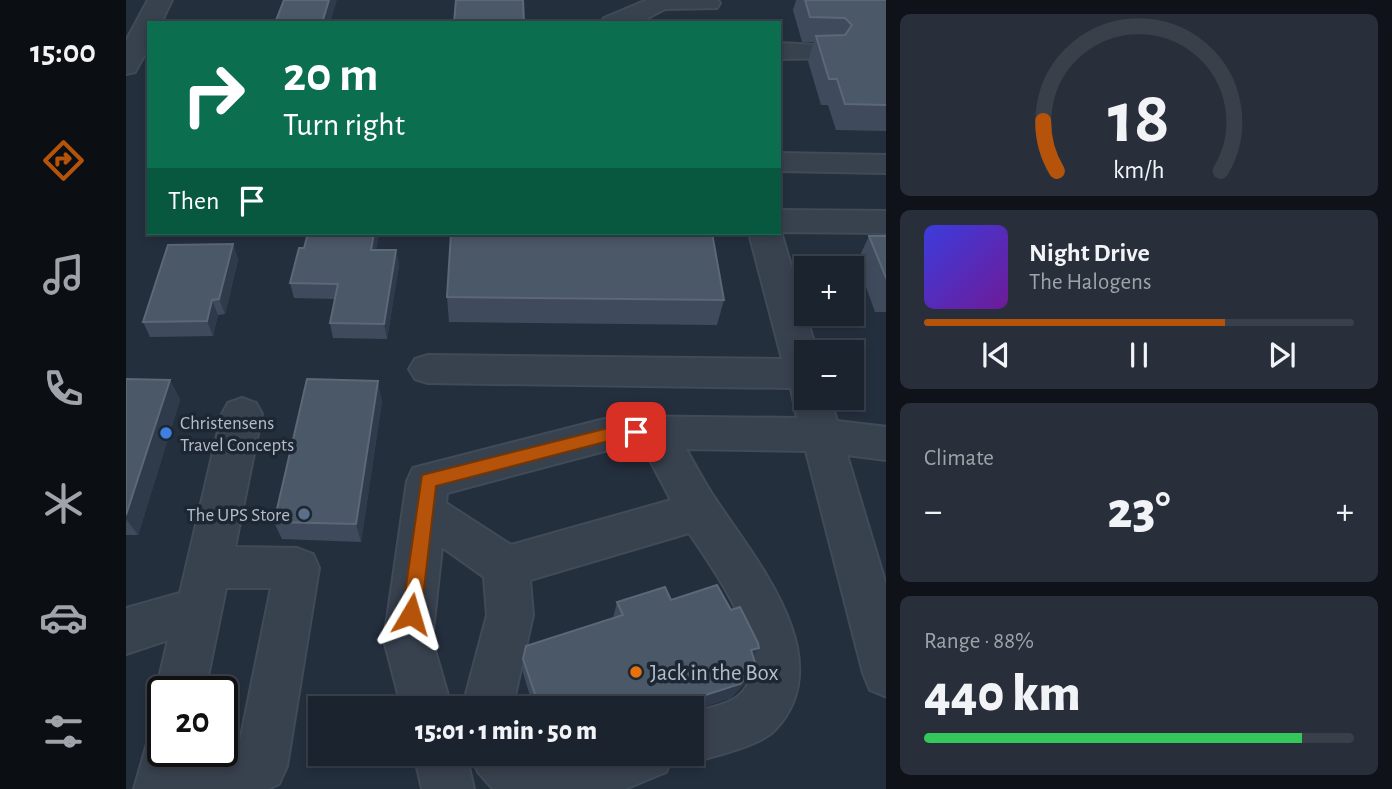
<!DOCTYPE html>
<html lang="en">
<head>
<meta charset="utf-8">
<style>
  body { margin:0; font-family:"Alegreya Sans",sans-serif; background:#282f3a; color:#f1f3f6; height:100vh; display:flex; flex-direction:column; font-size:26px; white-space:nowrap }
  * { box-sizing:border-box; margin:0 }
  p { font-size:23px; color:#a0a4aa }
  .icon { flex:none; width:38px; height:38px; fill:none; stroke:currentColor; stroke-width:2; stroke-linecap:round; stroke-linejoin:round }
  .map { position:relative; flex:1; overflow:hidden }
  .details { display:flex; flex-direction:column; gap:14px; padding:14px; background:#0f1319; width:506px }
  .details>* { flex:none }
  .top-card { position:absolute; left:21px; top:21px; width:634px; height:214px; border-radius:0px; box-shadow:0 4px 10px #0003,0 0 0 2px #39404a; background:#0b6e4f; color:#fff; overflow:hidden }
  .tools { position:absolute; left:668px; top:256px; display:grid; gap:14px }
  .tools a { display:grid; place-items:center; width:70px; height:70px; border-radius:0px; background:#1b232e; box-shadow:0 4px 10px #0003,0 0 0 2px #39404a; font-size:35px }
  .speed { position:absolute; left:21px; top:676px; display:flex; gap:14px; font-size:35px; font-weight:700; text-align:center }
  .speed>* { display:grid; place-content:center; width:91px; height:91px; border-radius:50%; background:#1b232e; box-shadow:0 4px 10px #0003,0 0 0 2px #39404a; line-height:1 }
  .speed .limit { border:4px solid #111; border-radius:10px; background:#fff; color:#111 }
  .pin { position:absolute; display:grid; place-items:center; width:60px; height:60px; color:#fff; margin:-30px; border-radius:14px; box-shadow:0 4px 10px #0006 }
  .me { position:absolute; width:77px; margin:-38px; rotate:7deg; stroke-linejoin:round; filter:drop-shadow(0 0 5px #0008) }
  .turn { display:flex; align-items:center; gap:24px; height:147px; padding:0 21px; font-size:32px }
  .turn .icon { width:91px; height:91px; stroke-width:2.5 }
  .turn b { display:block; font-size:49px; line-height:60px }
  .then { display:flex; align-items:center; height:66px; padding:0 21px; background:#0003; gap:14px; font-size:26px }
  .big { font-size:52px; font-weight:800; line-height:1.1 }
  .details .tile { flex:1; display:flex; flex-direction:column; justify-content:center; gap:10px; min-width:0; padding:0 24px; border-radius:10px; background:#282f3a }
  .details .dial { align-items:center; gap:0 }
  .dial svg { height:182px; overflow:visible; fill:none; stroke:#39404a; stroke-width:7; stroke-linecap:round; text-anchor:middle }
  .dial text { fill:#f1f3f6; stroke:none }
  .song { display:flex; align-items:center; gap:21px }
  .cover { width:84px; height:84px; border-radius:10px; background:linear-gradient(135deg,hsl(240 70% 55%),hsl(280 70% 35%)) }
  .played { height:7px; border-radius:4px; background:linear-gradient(90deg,#b45309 70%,#39404a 70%) }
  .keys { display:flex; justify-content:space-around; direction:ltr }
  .heat { display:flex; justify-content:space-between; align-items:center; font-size:38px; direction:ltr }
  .charge { height:10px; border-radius:5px; background:linear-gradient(90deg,#34c759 88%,#39404a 0) }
  .trip { position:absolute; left:182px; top:696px; width:396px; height:70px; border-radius:0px; background:#1b232e; box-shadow:0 4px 10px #0003,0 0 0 2px #39404a; font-weight:800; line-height:70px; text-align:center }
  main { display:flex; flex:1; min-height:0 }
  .dock { display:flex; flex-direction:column; width:126px; justify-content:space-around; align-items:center; background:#0b0e12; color:#a0a4aa }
  .dock .icon { width:49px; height:49px }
  .dock .on { color:#b45309 }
  .dock b { font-size:32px; color:#f1f3f6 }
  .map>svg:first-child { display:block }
</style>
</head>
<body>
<main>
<nav class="dock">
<b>15:00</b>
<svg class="icon on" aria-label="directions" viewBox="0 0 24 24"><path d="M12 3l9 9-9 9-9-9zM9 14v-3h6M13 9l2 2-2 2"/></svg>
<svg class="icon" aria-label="music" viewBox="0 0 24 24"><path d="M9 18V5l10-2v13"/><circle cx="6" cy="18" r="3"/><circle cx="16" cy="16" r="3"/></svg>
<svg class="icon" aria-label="phone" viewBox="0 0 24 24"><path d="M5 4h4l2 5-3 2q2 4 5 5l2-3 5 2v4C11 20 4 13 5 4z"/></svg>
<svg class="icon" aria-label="climate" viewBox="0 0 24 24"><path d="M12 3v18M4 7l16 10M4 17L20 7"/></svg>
<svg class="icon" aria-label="car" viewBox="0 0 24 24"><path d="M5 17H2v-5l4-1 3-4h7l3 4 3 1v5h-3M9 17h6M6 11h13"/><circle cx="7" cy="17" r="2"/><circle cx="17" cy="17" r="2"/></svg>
<svg class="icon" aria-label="filters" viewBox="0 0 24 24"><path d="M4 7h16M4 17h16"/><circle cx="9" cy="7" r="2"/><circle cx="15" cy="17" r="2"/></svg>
</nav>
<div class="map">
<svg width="761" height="789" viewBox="0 0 761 789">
  <rect width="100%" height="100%" fill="#242f3e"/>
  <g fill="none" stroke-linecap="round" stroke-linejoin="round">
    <defs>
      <g id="minor">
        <polygon points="22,0 46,0 35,23 23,23 23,47 9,72 0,74 0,41"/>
        <polygon points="521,0 592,0 594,3 591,8 539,9 512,23 475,23 478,18"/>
        <polygon points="653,43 711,46 715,52 711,58 653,59"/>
        <polygon points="653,153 761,155 761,173 653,171"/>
        <path d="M 653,210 L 761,211 L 761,233 L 655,232 L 691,352 L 681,352 L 681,397 L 704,397 L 711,421 L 761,427 L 761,460 L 721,455 L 761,588 L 761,697 L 744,690 L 737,673 L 680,451 L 560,449 C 570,466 579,484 590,500 C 630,560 715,660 649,730 C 634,746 587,756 565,763 L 547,756 L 540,772 L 499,789 L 367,789 L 352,772 L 344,754 L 406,754 L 414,760 L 449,754 L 565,754 L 565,713 C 579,708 600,706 611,697 C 657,662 585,566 563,533 L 404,580 L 407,615 L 386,709 L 336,709 L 361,615 L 358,577 L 316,547 L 306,640 L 326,709 L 276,709 L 258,640 L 281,481 L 287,468 L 490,416 L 671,418 L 665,388 L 302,383 L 289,379 L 283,369 L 289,359 L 302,355 L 656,359 L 623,233 L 653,233 ZM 490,448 L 518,449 L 545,500 L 385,545 L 320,503 L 321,493 Z"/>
        <polygon points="116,398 130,403 136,414 109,547 171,548 187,554 193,568 161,766 153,784 142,789 8,789 24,733 37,728 37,751 68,751 66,760 113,746 145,588 100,588 79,691 37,691 37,706 30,691 42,640 0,654 0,608 54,593 96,414 102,403"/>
        <polygon points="288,754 340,754 348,789 296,789"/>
      </g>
    </defs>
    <use href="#minor" stroke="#414a57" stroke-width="4"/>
    <use href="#minor" fill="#38414e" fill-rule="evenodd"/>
  </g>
  <g fill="#3f4b5c">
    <polygon points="670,0 761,0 761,131 710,130 702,105 695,105 682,61 688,42 676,42 667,10"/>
    <polygon points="182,233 253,233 250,250 270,250 273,265 261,339 207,338 204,323 209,299 168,298 164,283 178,248"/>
    <polygon points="743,236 761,236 761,312 749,312 731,262"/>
    <polygon points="107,244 112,260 99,314 92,315 87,336 24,337 17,322"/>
    <polygon points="321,297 598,300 591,325 323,322"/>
    <polygon points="0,379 44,380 54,400 12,535 0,535"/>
    <polygon points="256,401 235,542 156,539 148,522"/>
    <polygon points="545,600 627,657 630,666 621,680 605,698 567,710 565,709 408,709 397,673 397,659 487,618 491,602"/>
  </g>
  <g fill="#2f3b4b">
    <polygon points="203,0 211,0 204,23 196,23"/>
    <polygon points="248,233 253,233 248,265 245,250"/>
    <polygon points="107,244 112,260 99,314 93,299"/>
    <polygon points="270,250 273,265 261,339 258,324"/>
    <polygon points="86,300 92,315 87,336 81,321"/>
    <polygon points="44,380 54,400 12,535 0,519 0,515"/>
    <polygon points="252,381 256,401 235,542 230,524"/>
    <polygon points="633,648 623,663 625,650"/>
    <polygon points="630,666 621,680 605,698 567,710 565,714 565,709 561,709 570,698"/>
  </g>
  <g fill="#4b5868" stroke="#5c6777" stroke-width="2">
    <polygon points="158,0 203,0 196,23 149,23"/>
    <polygon points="330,0 397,0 398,23 328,23"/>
    <polygon points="679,0 761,0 761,105 719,104 711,79 703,79 690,36 719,35 726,25 719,18 684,17"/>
    <polygon points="182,233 248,233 245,250 270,250 258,324 204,323 212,284 164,283 173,248 178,248"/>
    <polygon points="325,233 586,233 598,300 321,297"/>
    <polygon points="743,236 761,236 761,280"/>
    <polygon points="107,244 93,299 86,300 81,321 17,322 42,245"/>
    <polygon points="0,379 44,380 0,515"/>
    <polygon points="181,379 252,381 230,524 148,522"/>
    <polygon points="591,585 605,610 614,607 632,643 633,648 625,650 630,666 614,684 570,698 570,706 561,709 414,709 397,659 400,646 497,615 491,602 539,587 545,600"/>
  </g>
  <polygon fill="#b45309" stroke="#753606" stroke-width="2" points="490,426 510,426 519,432 510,439 490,439 310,486 295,614 292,621 285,624 278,621 276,614 296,475"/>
  <circle fill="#3f7fe0" stroke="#1d2633" stroke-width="2.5" cx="40" cy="433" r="7"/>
  <circle fill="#5c6f8a" stroke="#1d2633" stroke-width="2.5" cx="178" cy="514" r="7"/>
  <circle fill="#e8710a" stroke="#1d2633" stroke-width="2.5" cx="510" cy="672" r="7"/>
  <g text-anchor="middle" stroke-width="7" stroke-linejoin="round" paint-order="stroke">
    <g font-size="19" fill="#b4bcc9" stroke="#1d2633" text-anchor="start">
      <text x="54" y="429">Christensens<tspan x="54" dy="22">Travel Concepts</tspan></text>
      <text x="164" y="521" text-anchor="end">The UPS Store</text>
    </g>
    <g font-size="23" fill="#b4bcc9" stroke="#1d2633" text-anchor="start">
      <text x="524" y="680">Jack in the Box</text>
    </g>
  </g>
</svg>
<div class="tools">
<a>+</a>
<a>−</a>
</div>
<div class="speed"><div class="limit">20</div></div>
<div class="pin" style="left:510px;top:432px;background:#d93025"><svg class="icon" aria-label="arrive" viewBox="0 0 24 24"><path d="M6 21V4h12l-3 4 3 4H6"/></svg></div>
<svg class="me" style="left:285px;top:614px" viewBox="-20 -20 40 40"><path d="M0-17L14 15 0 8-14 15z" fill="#b45309" stroke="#fff" stroke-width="4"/></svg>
<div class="trip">15:01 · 1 min · 50 m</div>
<div class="top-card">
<div class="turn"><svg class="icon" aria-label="right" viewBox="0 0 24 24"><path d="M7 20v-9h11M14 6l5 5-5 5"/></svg><div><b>20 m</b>Turn right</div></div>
<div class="then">Then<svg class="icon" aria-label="arrive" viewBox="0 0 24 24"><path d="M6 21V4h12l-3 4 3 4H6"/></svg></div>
</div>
</div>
<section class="details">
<div class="tile dial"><svg viewBox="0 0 100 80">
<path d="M14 69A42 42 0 1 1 86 69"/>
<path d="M14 69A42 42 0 0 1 8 47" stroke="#b45309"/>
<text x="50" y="56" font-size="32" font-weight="700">18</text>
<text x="50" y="72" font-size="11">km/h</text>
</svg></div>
<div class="tile">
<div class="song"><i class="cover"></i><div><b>Night Drive</b><p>The Halogens</p></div></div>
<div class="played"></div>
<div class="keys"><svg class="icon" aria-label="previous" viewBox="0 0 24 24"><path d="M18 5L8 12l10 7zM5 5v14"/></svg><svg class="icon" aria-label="pause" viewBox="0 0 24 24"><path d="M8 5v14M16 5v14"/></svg><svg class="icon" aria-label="next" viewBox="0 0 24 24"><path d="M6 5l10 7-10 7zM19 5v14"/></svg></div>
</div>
<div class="tile"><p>Climate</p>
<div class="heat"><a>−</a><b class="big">23°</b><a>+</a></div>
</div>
<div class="tile"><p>Range · 88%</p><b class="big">440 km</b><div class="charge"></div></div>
</section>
</main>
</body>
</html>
